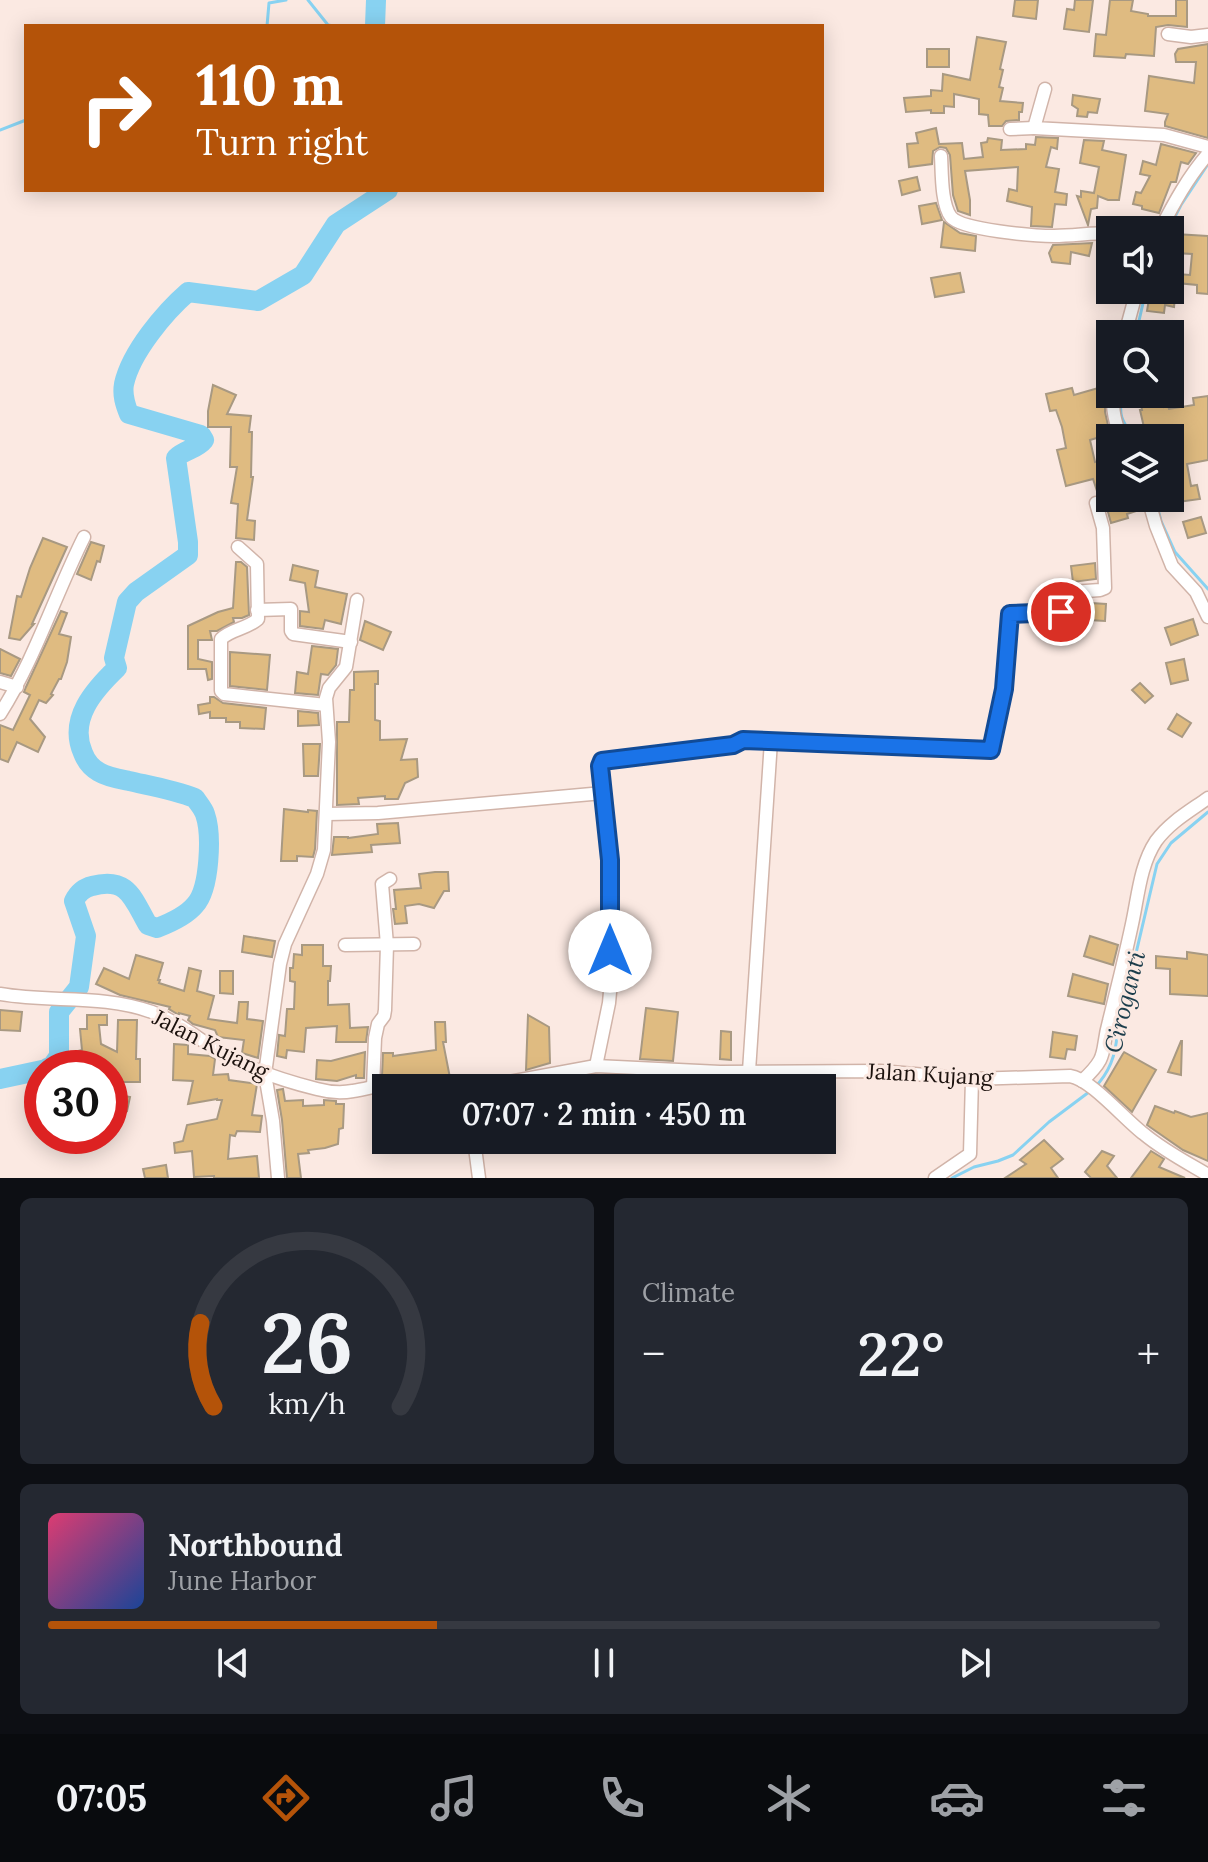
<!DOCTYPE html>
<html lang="en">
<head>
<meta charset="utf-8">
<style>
  body { margin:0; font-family:Lora,serif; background:#242831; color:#f1f3f6; height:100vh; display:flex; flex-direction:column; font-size:30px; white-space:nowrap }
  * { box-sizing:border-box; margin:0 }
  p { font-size:26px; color:#9ea1a6 }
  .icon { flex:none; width:44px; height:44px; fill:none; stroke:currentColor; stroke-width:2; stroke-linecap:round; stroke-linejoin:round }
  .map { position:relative; height:1178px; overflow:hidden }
  .drawer { display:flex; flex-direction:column; gap:20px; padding:20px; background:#0d0f14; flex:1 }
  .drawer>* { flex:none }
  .hud { position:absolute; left:24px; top:24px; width:800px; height:168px; border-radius:0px; box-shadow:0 4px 20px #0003; background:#b45309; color:#fff; overflow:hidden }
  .controls { position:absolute; left:1096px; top:216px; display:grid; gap:16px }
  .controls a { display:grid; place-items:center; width:88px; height:88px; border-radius:0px; background:#171b24; box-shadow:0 4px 20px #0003; font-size:40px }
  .speed { position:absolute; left:24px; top:1050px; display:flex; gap:16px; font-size:40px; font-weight:700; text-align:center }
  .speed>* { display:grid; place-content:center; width:104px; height:104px; border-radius:50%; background:#171b24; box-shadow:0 4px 20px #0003; line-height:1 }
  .speed .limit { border:12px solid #d22; background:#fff; color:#111 }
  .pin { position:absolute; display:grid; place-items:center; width:68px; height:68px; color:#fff; margin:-34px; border:4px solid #fff; border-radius:50%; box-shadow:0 2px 8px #0007 }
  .me { position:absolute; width:88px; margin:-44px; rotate:0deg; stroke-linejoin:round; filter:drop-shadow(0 0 6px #0008) }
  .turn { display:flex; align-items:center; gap:28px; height:168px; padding:0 40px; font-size:36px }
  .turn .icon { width:104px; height:104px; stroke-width:2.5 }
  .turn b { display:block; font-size:56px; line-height:68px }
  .big { font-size:60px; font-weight:600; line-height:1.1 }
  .drawer .card { flex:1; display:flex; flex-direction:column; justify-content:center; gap:12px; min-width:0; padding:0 28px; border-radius:12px; background:#242831 }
  .drawer .dial { align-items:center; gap:0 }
  .dial svg { height:208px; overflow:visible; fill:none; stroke:#363941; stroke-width:7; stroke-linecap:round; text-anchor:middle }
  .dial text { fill:#f1f3f6; stroke:none }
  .song { display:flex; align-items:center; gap:24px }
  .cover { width:96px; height:96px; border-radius:12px; background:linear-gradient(135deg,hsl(340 70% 55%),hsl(220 70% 35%)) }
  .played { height:8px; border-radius:4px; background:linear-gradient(90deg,#b45309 35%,#363941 35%) }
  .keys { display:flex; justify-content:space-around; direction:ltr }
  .heat { display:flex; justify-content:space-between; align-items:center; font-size:44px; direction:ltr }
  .drawer .tiles { flex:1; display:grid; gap:20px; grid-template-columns:1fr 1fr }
  .card:last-child { grid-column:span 2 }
  .trip { position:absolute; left:372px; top:1074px; width:464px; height:80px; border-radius:0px; background:#171b24; box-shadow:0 4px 20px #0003; font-weight:600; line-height:80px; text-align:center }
  .menu { display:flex; height:128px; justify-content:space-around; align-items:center; background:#090b0e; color:#9ea1a6 }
  .menu .icon { width:56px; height:56px }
  .menu .current { color:#b45309 }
  .menu b { font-size:36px; color:#f1f3f6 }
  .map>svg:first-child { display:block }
</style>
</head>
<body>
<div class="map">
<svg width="1208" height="1178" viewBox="0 0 1208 1178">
  <rect width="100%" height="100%" fill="#fbe9e2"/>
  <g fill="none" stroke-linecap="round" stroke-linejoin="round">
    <g stroke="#88d2f1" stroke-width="3">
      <polyline points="308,0 328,25 334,26"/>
      <polyline points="267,26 269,3 286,0"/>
      <polyline points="0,130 26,120"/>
      <polyline points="1168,230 1181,205 1208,164"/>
      <polyline points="1136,334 1146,290"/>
      <path d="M 1122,394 C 1118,416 1122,421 1134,438"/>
      <polyline points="1155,498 1161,521 1175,552 1208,589"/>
      <path d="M 1095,1087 C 1110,1072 1116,1055 1117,1034 L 1157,864 L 1171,843 L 1208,812"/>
      <polyline points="952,1178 974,1167 998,1161 1013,1155 1049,1122 1089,1092"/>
    </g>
    <g stroke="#88d2f1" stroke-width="20">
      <polyline points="375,26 376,0"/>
      <path d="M 47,1068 L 52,1066 L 59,1056 L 59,1012 L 79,987 L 86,936 L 74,901 C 78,893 83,888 92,886 C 128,876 133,899 148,925 L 157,928 C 170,923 186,916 195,905 C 210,889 212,834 205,814 C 203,808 198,803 195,798 C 174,790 151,786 129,781 C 119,779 107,777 99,772 C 92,768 86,761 83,753 C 68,719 94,690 117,668 L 114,658 L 127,602 L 136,592 L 188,555 L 188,542 L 176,458 C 184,450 197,449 204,440 L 201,435 L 129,414 C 125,404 122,395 124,384 C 131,352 165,312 188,292 L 258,301 L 303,275 L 336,224 L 388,190"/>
      <polyline points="0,1079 42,1070"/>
    </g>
  </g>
  <g fill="#dfbb81" stroke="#a89982" stroke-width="2">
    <polygon points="1015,0 1038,0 1036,19 1013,16"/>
    <polygon points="1075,0 1093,0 1089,32 1064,29 1067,9 1074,10"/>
    <polygon points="1110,0 1133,0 1131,11 1148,14 1148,16 1176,16 1176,0 1187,0 1187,27 1168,25 1156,27 1154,56 1126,54 1125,58 1094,56 1096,34 1106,35"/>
    <polygon points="977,37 1006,42 1000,69 1003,70 999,87 1003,88 1000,101 1023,103 1022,112 1019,112 1019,120 1006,121 1002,126 989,126 988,115 979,114 979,99 954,94 954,107 944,106 944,113 931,113 931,110 906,112 904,98 931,96 931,90 942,91 943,74 970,80"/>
    <polygon points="1208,44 1208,138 1165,126 1165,122 1168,114 1145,111 1149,76 1194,83 1196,62 1176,62 1175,54 1178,49"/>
    <rect x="927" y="49" width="22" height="18"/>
    <polygon points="1073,95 1100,99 1097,113 1088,112 1087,117 1077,116 1078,109 1072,105"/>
    <polygon points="936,128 939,144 962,143 964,159 983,157 981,143 987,142 988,138 1002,140 1001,150 1026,149 1026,144 1035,145 1036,137 1058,138 1057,149 1051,147 1046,167 1059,169 1055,192 1067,194 1066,205 1055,204 1052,227 1031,226 1032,207 1007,201 1009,189 1017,191 1018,167 965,171 970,200 970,215 958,211 953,195 950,155 946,148 940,147 933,151 932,164 909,167 907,144 918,143 916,133"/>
    <polygon points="1084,140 1104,141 1102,150 1126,155 1119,200 1108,200 1098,196 1097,208 1091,209 1088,225 1077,196 1081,197 1081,191 1094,193 1099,167 1080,163"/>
    <polygon points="1161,144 1196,153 1188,164 1181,162 1176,182 1171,182 1159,213 1142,209 1142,206 1133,204 1136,192 1141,193 1150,176 1140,174 1143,161 1156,165"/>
    <polygon points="917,177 920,190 902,195 899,181"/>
    <polygon points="936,203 942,220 922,224 919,206"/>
    <polygon points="944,222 960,233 976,236 975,251 941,247"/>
    <polygon points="1175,234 1208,236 1208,294 1197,293 1197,285 1177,283 1178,274 1190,275 1192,254 1175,253"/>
    <polygon points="1092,243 1089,256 1071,252 1070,264 1052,262 1049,253 1053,245"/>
    <polygon points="960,273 964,292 935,297 931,278"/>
    <polygon points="1150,293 1175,297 1174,307 1165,305 1164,313 1147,311"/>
    <polygon points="1170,331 1179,332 1177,363 1170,363"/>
    <polygon points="213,385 236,395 227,414 251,416 249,432 252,432 251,477 253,477 247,520 255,521 254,540 236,538 238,504 231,503 237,467 230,467 231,427 208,427 208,411"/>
    <polygon points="1105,386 1105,412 1110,434 1090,440 1095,462 1110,458 1110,498 1139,498 1142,509 1127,514 1128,518 1111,523 1105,501 1098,494 1093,479 1066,486 1057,450 1066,448 1062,427 1056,410 1050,411 1046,394 1072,388 1074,395"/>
    <polygon points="1139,394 1162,394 1164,407 1168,406 1169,409 1194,405 1193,398 1208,396 1208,460 1187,464 1191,486 1197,485 1200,499 1170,503 1170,438 1146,436 1140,410 1142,410"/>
    <polygon points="1201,517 1206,533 1188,538 1183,522"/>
    <polygon points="43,538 67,547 32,624 34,624 20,640 9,638 17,596 21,597 30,568"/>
    <polygon points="91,542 104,546 100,562 97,561 91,580 77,574"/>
    <polygon points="236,562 241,562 247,567 249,615 242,618 233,618 234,622 217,631 210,631 212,640 198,640 198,659 212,662 212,679 208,680 206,669 188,669 188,626 218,612 233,608"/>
    <polygon points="1095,563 1096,579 1073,582 1071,566"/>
    <polygon points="293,565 318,571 315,587 347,594 341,624 325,620 323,629 300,626 300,611 309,612 305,583 290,580"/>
    <polygon points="1091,603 1106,604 1105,621 1089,620"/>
    <polygon points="61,611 67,613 59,634 71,637 67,662 61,679 59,679 51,694 53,695 46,703 39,700 30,719 45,737 38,752 17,742 8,762 0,759 0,725 13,730 30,695 24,692 26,687"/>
    <polygon points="1193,619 1198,635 1171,645 1165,628"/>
    <polygon points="365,621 391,632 383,650 360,640"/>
    <polygon points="312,646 338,649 336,665 328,675 321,674 318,695 295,693 297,672 308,674"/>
    <polygon points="0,649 20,659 11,676 0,673"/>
    <polygon points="230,652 270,655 267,690 230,686"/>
    <polygon points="1184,659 1188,680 1171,684 1166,663"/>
    <polygon points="378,671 378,684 375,684 375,720 380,721 380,740 407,739 401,760 417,759 418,777 405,783 398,799 385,799 385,796 358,798 359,804 337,805 337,722 349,722 350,690 354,690 354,672"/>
    <polygon points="1140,683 1153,696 1145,703 1132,690"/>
    <polygon points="210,697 214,697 223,703 266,708 264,729 240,728 240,722 226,722 226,718 210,718 210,712 199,714 198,705 210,703"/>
    <polygon points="298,711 318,713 319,725 298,726"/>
    <polygon points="1177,714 1191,723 1182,737 1168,729"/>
    <polygon points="303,744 320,744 318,776 304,776"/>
    <polygon points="284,809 308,812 308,810 317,811 315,849 313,857 297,856 297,861 281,861"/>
    <polygon points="398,823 400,843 371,845 372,852 332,855 334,837 348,837 348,838 378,834 377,824"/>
    <polygon points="435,872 448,872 449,891 444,891 434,908 419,904 405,906 407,923 395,924 393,909 396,909 394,890 421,888 419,874"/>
    <polygon points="244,936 275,941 272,957 242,952"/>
    <polygon points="1090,936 1118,945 1113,965 1084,956"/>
    <polygon points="302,945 323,945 323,966 331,966 330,981 328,981 328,1005 349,1004 350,1028 368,1027 366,1042 336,1042 337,1026 306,1028 304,1052 287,1050 286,1058 277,1056 279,1035 285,1036 287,1009 294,1009 295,982 290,981 290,968 293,968 294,954 302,955"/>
    <polygon points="1187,952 1208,955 1208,996 1170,994 1170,969 1156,968 1156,956 1187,959"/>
    <polygon points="136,955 163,963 158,980 160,980 159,983 184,991 189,968 201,971 197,991 214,996 208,1019 237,1023 239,1002 248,1002 247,1019 263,1021 258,1058 242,1053 244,1040 218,1037 215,1030 193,1024 188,1020 190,1016 179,1013 179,1015 169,1009 170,1007 120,995 96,984 104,968 129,979"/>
    <polygon points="220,971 233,971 233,994 220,993"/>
    <polygon points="1073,974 1108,984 1104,1004 1068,996"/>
    <polygon points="646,1008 678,1012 673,1061 640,1059"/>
    <polygon points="0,1010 22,1012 20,1031 0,1030"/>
    <polygon points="87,1015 107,1015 107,1025 99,1025 101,1044 117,1052 118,1020 137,1020 136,1059 140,1059 140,1082 111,1082 111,1068 101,1068 101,1062 79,1063 78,1051 82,1050 80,1029 87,1029"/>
    <polygon points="528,1015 549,1027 550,1063 526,1070"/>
    <polygon points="435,1022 445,1022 446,1042 443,1042 451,1083 427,1084 427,1080 408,1076 382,1076 383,1053 393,1053 393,1056 436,1050"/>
    <polygon points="721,1031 731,1032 731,1060 720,1059"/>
    <polygon points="1053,1032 1077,1036 1075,1050 1067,1049 1065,1059 1050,1057"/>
    <polygon points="1181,1041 1182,1041 1181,1075 1168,1072"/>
    <polygon points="174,1044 188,1045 188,1054 210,1056 215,1059 213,1075 228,1074 229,1080 257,1084 252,1115 262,1116 260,1132 237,1131 235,1136 230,1135 228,1159 257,1156 259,1178 214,1178 214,1176 194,1177 192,1151 175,1153 174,1143 183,1141 187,1125 217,1119 222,1100 217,1100 217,1099 188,1104 193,1081 173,1080"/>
    <polygon points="365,1052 364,1078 356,1078 356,1075 337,1081 316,1079 317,1060 331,1061"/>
    <polygon points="1124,1052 1156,1070 1132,1112 1104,1086"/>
    <polygon points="283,1089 285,1101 303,1100 303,1106 324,1105 324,1100 336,1101 336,1104 344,1104 343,1128 339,1129 338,1144 325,1148 308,1150 309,1153 298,1154 301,1178 287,1178 282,1120 277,1090"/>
    <polygon points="110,1093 130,1097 127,1111 110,1108"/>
    <polygon points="1155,1106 1174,1113 1175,1111 1191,1117 1208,1113 1208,1161 1183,1150 1147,1125"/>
    <polygon points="1044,1140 1063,1159 1051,1168 1058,1178 1005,1178 1026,1164 1020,1160"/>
    <polygon points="1102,1151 1114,1156 1107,1166 1117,1178 1091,1178 1085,1172"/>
    <polygon points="1151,1151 1164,1159 1159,1167 1185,1178 1131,1178"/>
    <polygon points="166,1165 168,1178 145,1178 143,1169"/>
  </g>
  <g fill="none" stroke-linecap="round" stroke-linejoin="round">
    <defs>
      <g id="minor">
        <polyline points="1168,34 1191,37 1208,35"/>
        <polyline points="1045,89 1034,128 1164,135 1208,147"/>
        <polyline points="1010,129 1034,128"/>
        <path d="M 941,156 C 942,172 941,204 951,217 C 962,230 1035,236 1054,236 C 1072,236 1091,233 1110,233"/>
        <path d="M 1160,230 C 1174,203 1188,177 1208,154"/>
        <polyline points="1125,334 1137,290"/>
        <path d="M 1114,394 C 1111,409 1116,424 1121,438"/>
        <polyline points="1148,498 1156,526 1172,566 1196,592 1208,617"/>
        <path d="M 238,547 L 257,564 L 258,619 C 247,629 231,629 221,639 L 221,691 L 224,694 L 326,705"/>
        <polyline points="257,610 291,609 291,631 293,634 351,642"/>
        <polyline points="0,682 17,687"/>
        <path d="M 0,714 C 35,659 55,595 84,537"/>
        <polyline points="327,814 378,813 603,793"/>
        <polyline points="345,945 414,944"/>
        <path d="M 0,994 C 50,1003 102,994 152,1012 C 181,1023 199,1040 225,1055 C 254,1071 285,1081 317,1089 C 328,1092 342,1093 353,1091 C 369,1089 385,1082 402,1084 C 408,1084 414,1087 419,1088"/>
        <polyline points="596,1066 609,1003 611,981 610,860 600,766 602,761 733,745 743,740 991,750 993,746 1004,689 1010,614 1061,612 1069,594 1072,592 1100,590 1105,588 1103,528 1096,503"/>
        <polyline points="749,1071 771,741"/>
        <path d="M 1082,1081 C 1110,1055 1100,1053 1109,1021 C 1117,989 1125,957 1132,924 C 1138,897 1140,865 1156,841 C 1170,822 1190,811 1208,798"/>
        <polyline points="373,1087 375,1038 378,1024 384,1016 385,1010 387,945 382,884 390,879"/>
        <path d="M 476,1088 L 596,1066 L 720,1072 L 880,1071 L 972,1079 L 1070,1076 C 1091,1079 1125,1120 1144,1134 C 1163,1150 1186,1162 1208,1175"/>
        <polyline points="474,1140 479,1178"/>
        <polyline points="278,1178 273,1121 265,1074 280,964 285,944 317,874 324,850 329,742 326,698 329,688 346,667 357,600"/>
        <polyline points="935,1178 970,1154 972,1079"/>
      </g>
    </defs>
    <use href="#minor" stroke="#d1b4a9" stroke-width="15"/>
    <use href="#minor" stroke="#fff" stroke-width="12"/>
  </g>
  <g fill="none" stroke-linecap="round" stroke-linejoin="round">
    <defs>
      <polyline id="route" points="610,951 610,860 600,766 602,761 733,745 743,740 991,750 1004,689 1010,614 1061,612"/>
    </defs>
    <use href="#route" stroke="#114b97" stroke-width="20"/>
    <use href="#route" stroke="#1a73e8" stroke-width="14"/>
  </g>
  <g text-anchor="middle" stroke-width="6" stroke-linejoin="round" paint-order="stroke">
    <g font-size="22" fill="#1b110d" stroke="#fbe9e2">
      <text transform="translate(211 1044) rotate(27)" y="8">Jalan Kujang</text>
      <text transform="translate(930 1074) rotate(3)" y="8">Jalan Kujang</text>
    </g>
    <g font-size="24" font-style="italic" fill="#1b3d4b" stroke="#fbe9e2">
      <text transform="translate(1125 1002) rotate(-76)" y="8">Ciroganti</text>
    </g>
  </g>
</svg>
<div class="controls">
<a><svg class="icon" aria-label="sound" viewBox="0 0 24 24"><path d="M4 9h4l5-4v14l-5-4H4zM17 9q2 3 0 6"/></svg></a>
<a><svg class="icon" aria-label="search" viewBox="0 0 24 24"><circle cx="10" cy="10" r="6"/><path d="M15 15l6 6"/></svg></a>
<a><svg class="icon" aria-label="layers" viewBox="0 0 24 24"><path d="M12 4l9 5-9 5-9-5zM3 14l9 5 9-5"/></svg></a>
</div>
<div class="speed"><div class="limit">30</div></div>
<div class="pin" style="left:1061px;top:612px;background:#d93025"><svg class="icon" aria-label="arrive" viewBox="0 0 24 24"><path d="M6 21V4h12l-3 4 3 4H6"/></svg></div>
<svg class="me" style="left:610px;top:951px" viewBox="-20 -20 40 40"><circle r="19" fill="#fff"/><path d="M0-13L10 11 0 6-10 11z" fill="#1a73e8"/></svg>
<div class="trip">07:07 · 2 min · 450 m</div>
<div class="hud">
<div class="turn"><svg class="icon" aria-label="right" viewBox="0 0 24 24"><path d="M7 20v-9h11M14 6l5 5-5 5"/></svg><div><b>110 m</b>Turn right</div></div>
</div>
</div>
<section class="drawer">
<div class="tiles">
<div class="card dial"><svg viewBox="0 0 100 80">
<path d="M14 69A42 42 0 1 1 86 69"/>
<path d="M14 69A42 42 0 0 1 9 37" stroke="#b45309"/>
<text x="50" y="56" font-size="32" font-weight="700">26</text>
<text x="50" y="72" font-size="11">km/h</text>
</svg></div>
<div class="card"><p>Climate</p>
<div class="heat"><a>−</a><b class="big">22°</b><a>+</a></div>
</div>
<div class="card">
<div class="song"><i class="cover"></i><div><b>Northbound</b><p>June Harbor</p></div></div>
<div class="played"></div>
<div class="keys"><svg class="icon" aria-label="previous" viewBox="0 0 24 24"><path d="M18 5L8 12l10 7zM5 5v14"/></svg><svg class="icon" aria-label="pause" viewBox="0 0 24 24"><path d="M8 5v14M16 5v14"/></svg><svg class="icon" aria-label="next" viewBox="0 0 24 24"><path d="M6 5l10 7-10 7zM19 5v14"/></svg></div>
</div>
</div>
</section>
<nav class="menu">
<b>07:05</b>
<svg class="icon current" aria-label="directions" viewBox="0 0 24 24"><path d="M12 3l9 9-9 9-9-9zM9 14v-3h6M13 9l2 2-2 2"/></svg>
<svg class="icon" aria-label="music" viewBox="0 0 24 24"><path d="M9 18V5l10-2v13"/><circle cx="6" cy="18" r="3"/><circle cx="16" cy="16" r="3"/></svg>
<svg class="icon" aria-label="phone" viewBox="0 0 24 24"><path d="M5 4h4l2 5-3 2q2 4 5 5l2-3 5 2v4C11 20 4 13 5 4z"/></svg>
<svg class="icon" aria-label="climate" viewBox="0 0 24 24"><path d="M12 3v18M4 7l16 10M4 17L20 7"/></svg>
<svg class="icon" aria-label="car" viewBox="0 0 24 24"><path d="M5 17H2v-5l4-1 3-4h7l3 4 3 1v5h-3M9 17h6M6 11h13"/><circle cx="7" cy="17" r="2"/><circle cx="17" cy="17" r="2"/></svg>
<svg class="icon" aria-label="filters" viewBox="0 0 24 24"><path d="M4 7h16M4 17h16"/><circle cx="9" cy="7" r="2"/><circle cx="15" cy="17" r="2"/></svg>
</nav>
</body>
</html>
